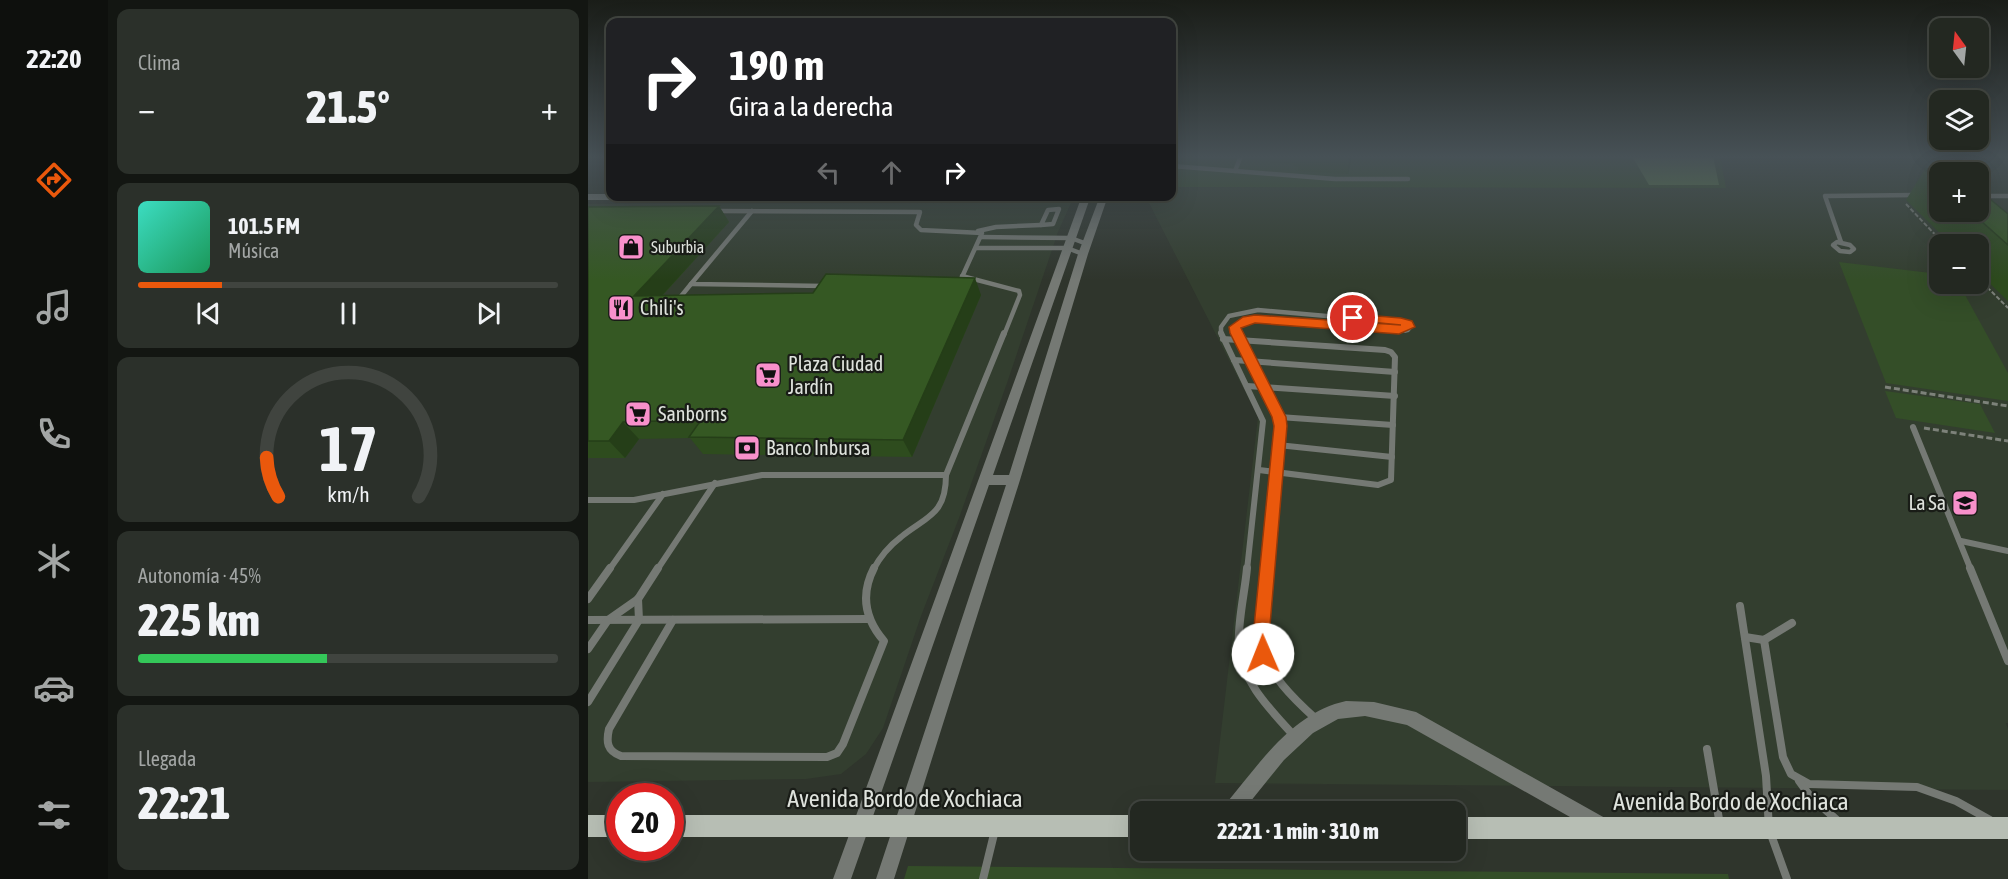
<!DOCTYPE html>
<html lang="es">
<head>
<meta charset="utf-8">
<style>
  body { margin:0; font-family:"Asap Condensed",sans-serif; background:#2b302a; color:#f1f3f6; height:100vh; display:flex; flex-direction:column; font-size:22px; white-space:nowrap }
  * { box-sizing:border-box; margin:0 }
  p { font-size:20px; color:#a3a6a5 }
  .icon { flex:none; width:33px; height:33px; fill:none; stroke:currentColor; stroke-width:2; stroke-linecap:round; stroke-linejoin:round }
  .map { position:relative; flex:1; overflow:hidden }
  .details { display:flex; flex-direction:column; gap:9px; padding:9px; background:#131612; width:480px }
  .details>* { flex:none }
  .banner { position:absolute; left:18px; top:18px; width:570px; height:183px; border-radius:12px; box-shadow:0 6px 24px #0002,0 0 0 2px #40443f; background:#202124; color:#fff; overflow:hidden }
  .needle { width:39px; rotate:345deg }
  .fabs { position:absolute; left:1341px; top:18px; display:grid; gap:12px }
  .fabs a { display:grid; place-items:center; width:60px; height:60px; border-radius:12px; background:#232821; box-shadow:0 6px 24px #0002,0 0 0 2px #40443f; font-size:30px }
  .speed { position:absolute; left:18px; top:783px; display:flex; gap:12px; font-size:30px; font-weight:700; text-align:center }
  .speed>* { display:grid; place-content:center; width:78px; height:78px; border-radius:50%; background:#232821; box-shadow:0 6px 24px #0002,0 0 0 2px #40443f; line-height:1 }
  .speed .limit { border:9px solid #d22; background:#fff; color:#111 }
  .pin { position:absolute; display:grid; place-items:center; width:51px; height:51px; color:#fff; margin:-26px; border:3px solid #fff; border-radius:50%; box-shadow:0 2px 6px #0007 }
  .me { position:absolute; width:66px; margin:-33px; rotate:359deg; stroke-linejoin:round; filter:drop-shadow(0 0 4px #0008) }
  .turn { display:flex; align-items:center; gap:21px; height:126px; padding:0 24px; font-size:27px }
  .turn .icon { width:78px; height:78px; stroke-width:2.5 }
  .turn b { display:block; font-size:42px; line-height:51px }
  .lanes { display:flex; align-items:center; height:57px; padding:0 24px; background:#0003; justify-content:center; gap:30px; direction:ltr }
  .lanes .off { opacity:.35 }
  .big { font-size:45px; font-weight:800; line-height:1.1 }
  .details .widget { flex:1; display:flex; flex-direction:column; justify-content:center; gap:9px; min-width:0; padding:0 21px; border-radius:12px; background:#2b302a }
  .details .dial { align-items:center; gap:0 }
  .dial svg { height:156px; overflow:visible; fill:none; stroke:#40443f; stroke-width:7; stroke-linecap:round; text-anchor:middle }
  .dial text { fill:#f1f3f6; stroke:none }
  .song { display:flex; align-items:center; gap:18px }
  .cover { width:72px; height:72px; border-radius:9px; background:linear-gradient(135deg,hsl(170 70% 55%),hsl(150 70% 35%)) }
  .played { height:6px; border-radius:3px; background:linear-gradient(90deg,#ea580c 20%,#40443f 20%) }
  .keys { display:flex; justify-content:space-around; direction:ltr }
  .heat { display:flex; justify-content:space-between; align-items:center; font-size:33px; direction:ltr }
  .charge { height:9px; border-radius:4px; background:linear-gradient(90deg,#34c759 45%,#40443f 0) }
  .trip { position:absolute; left:542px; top:801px; width:336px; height:60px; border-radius:12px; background:#232821; box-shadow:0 6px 24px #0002,0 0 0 2px #40443f; font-weight:800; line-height:60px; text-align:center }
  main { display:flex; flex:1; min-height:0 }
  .menu { display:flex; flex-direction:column; width:108px; justify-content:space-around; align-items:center; background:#0e100d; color:#a3a6a5 }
  .menu .icon { width:42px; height:42px }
  .menu .current { color:#ea580c }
  .menu b { font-size:27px; color:#f1f3f6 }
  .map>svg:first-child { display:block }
</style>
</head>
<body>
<main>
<nav class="menu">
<b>22:20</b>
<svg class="icon current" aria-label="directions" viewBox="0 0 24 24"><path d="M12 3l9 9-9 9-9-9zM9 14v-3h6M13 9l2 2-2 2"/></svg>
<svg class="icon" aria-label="music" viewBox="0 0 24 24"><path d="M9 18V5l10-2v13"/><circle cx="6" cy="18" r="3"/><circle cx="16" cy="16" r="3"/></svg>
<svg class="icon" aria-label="phone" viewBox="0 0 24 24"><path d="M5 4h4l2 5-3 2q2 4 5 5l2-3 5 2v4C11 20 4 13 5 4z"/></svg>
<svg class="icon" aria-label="climate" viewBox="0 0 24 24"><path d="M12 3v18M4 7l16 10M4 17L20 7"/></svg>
<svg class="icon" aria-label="car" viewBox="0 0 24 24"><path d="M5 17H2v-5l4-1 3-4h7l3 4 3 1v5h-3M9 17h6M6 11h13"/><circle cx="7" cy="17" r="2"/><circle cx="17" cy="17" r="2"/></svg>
<svg class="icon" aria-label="filters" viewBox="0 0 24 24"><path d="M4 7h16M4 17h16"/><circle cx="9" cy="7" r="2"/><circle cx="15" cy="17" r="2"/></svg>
</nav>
<section class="details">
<div class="widget"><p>Clima</p>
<div class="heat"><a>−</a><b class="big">21.5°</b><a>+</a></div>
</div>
<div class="widget">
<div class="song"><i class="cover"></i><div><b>101.5 FM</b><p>Música</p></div></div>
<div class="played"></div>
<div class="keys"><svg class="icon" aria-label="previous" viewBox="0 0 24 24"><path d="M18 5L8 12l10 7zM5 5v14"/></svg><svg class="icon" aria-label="pause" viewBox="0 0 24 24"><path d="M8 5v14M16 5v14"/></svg><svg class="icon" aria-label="next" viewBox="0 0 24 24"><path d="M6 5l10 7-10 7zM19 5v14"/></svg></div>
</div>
<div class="widget dial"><svg viewBox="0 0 100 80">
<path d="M14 69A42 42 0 1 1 86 69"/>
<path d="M14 69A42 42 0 0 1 8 49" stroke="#ea580c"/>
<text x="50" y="56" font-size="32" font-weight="700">17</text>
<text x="50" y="72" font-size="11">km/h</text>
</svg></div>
<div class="widget"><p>Autonomía · 45%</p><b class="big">225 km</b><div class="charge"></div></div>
<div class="widget"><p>Llegada</p><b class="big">22:21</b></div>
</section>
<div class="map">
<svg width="1420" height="879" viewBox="0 0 1420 879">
  <rect width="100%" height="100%" fill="#2f352c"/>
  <g fill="#333e2f" fill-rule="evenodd">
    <path d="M 1132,156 L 1420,156 L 1420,723 L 1418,723 L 1420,729 L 1420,790 L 627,783 L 670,417 L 558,197 L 584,196 L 584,187 L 1137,188 ZM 1352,172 L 1390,172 L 1390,212 L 1352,212 ZM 1352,244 L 1390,244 L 1390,284 L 1352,284 Z"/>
    <polygon points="483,203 470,232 419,383 371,518 333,616 295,728 278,754 253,774 218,779 0,782 0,204"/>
  </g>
  <g fill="#344e28">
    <polygon points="584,156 1132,156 1138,188 584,187"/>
    <polygon points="1251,262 1351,274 1352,284 1371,284 1420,373 1420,401 1298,383"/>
    <polygon points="1297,391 1392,404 1407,433 1308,418"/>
    <polygon points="320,866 1140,874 1141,879 316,879"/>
  </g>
  <polygon fill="#5a7e48" points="1044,156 1125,156 1131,185 1061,185"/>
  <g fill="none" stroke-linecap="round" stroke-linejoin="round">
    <g stroke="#7d827a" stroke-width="2" stroke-dasharray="4.5 2" stroke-linecap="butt">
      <polyline points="1318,204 1356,244"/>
      <polyline points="1390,278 1420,308"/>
    </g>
    <g stroke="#7d827a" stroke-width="3" stroke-dasharray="6 3" stroke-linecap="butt">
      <polyline points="1297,387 1420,406"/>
      <polyline points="1336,428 1420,441"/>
    </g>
    <g stroke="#757974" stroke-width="4.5">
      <polyline points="653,156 647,171 747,179 820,179"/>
      <polyline points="584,166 647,171"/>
      <polyline points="1390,196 1420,196"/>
      <polygon points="471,209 465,224 453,225 460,210"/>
      <polyline points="127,211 332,212 328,225 333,230 394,233 374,277"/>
      <polyline points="164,211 103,284 236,286"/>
      <polyline points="390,231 408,227 453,225"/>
      <polyline points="393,237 483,238 499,244"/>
      <polygon points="1249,242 1262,245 1266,249 1262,252 1252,251 1245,245"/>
      <polyline points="1253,242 1237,196 1327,195"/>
      <polyline points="388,248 479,248 495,254"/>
      <polyline points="374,276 431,291 432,295 416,335"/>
      <polyline points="90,300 103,284"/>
      <polyline points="633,335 633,327 641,316 670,310 818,323"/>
      <polyline points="650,335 647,327 659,320 667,319 817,330"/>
    </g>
    <g stroke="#757974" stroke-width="6">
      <polyline points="633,333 675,421 659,570"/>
      <polyline points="649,333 691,417 679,570"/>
      <polyline points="635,339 797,350 803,352 807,357 803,480 790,485 671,470"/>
      <polyline points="646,360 807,372"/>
      <polyline points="659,386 807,396"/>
      <polyline points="691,417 805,425"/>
      <polyline points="1325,427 1383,570"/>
      <polyline points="690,445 804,457"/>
      <polyline points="0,500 46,500 174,475 358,475"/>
      <polyline points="1373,541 1420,551"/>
      <polyline points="21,570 75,494"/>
      <polyline points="69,570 127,483"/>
      <path d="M 285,570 C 292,557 301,546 313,537 C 339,516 358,515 358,475 L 416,333"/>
    </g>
    <g stroke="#757974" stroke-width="8">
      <path d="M 659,568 C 657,592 649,624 651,647 C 655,684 684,711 707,737"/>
      <path d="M 679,568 C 672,649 664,661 728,719"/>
      <polyline points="1382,568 1420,661"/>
      <polyline points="0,599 22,568"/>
      <polyline points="1152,606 1178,776 1181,829 1199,879"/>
      <polyline points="0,620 280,619"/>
      <path d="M 85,620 L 21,729 C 18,742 19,751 33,756 L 239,757 L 249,753 L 255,744 L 296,641 C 277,619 272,595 286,568"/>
      <polyline points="1157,637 1176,640 1204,623"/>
      <polyline points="1176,640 1195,757 1203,774 1221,784 1329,787 1368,801 1402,820"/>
      <polyline points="0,649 20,620 50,599 70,568"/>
      <polyline points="0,702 51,620 50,599"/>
      <polyline points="1119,749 1132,825"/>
      <polyline points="1211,781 1222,796 1250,821"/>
      <polyline points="395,879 407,830"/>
    </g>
    <g fill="#757974" fill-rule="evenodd">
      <polygon points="0,194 22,194 22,196 508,196 508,200 501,201 405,475 421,475 490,254 512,196 520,196 500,254 432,480 306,879 288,879 418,485 401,485 263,879 245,879 492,201 0,200"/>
      <polygon points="818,320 826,326 821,332 817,333 812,330 815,326 813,323"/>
      <path d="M 758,701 L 786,702 L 828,712 L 1017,818 L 1020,824 L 1017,830 L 1011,833 L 1005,830 L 819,725 L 777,716 L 750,719 L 725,733 L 696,760 L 654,812 L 634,812 L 636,806 C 670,766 703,713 758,701 Z"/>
    </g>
    <g fill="#b7beb4" fill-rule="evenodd">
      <rect x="0" y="815" width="32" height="22"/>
      <rect x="82" y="815" width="470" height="22"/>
      <rect x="867" y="817" width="553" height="22"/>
    </g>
  </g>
  <g fill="#2e4c1e">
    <polygon points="671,156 764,156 760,174 710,171 710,167 705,166 705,164 671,161"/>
    <polygon points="1337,169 1352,172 1352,212 1390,212 1420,214 1420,301 1390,272 1390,244 1363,244 1318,200"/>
    <polygon points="131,206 141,222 75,295 393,295 324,457 115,454 102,438 51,439 37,458 0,458 0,207"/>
  </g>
  <g fill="#253e18">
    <polygon points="761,156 764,156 760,174"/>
    <polygon points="131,206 141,222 59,312 46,296"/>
    <polygon points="387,278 393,295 324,457 315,440"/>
    <polygon points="35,422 51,439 37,458 21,441"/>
  </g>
  <g fill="#355823" stroke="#253e18" stroke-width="1.5">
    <polygon points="1337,169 1367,169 1371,172 1352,172 1352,182"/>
    <polygon points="1390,189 1420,214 1420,245 1383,212 1390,212"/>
    <polygon points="131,206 46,296 225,293 238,274 387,278 315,440 101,437 113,420 35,422 21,441 0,441 0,207"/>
  </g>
  <linearGradient id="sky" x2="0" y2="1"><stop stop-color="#1a1d18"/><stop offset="0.56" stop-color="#475156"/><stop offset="1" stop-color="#475156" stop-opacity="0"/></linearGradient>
  <rect width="1420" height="280" fill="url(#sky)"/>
  <polygon fill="#ea580c" stroke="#983908" stroke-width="1.5" points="765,314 813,318 824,321 827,327 811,334 667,323 653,328 698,417 699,426 681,637 683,654 681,659 675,661 668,659 665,637 686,426 684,417 642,333 641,327 655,317 667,315 813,325 761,320 761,315"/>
  <defs>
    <symbol id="shop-square" viewBox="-11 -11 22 22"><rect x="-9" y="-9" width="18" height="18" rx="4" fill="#f890cb" stroke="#191c17"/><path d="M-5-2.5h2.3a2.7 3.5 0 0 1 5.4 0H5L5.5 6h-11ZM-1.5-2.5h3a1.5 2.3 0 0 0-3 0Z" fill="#111"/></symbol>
    <symbol id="restaurant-square" viewBox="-11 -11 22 22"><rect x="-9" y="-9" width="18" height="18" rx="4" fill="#f890cb" stroke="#191c17"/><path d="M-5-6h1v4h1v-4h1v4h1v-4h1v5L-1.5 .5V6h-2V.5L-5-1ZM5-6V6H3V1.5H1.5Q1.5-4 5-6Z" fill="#111"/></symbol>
    <symbol id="supermarket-square" viewBox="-11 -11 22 22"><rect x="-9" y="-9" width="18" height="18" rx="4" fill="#f890cb" stroke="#191c17"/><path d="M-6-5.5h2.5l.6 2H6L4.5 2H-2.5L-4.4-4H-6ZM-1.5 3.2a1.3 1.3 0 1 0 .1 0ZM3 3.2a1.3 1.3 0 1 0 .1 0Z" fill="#111"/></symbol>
    <symbol id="bank-square" viewBox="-11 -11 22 22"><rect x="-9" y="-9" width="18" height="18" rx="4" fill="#f890cb" stroke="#191c17"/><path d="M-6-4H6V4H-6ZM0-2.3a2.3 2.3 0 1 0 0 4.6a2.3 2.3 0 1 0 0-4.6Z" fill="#111"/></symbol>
    <symbol id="school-square" viewBox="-11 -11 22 22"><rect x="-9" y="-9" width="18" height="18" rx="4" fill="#f890cb" stroke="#191c17"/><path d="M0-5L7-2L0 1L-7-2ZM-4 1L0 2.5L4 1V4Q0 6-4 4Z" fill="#111"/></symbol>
  </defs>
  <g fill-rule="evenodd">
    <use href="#shop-square" x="28" y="232" width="30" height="30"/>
    <use href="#restaurant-square" x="18" y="293" width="30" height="30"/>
    <use href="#supermarket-square" x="165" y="360" width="30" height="30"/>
    <use href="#supermarket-square" x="35" y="399" width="30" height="30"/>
    <use href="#bank-square" x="144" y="433" width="30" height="30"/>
    <use href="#school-square" x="1362" y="488" width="30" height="30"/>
  </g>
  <g text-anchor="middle" stroke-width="4.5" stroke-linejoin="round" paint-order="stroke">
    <g font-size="16" fill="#dfe3dd" stroke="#191c17" text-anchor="start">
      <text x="63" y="253">Suburbia</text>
    </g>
    <g font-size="20" fill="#dfe3dd" stroke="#191c17" text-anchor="start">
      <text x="52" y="315">Chili's</text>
      <text x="200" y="371">Plaza Ciudad<tspan x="200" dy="23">Jardín</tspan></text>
      <text x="70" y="421">Sanborns</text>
      <text x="178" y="455">Banco Inbursa</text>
      <text x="1358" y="510" text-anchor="end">La Sa</text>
    </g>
    <g font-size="24" fill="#dfe3dd" stroke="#191c17">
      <text x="317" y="807">Avenida Bordo de Xochiaca</text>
      <text x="1143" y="810">Avenida Bordo de Xochiaca</text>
    </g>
  </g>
</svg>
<div class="fabs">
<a><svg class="needle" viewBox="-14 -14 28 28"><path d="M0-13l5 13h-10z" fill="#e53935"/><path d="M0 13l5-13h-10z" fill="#a3a6a5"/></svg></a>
<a><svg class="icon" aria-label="layers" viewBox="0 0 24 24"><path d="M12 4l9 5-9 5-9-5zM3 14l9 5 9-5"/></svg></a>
<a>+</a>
<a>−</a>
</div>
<div class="speed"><div class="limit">20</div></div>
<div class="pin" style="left:765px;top:318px;background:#d93025"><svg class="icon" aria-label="arrive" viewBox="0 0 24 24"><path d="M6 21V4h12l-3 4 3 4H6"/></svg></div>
<svg class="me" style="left:675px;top:654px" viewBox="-20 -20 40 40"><circle r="19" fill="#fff"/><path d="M0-13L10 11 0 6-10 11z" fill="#ea580c"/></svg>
<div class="trip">22:21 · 1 min · 310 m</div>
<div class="banner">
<div class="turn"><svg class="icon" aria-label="right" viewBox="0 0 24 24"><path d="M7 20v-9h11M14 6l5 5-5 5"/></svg><div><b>190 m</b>Gira a la derecha</div></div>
<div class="lanes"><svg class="icon off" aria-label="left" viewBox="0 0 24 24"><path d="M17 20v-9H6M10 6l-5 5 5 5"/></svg><svg class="icon off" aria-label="ahead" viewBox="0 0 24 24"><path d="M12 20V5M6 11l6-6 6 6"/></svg><svg class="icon" aria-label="right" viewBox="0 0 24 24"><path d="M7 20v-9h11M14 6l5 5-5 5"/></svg></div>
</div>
</div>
</main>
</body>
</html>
